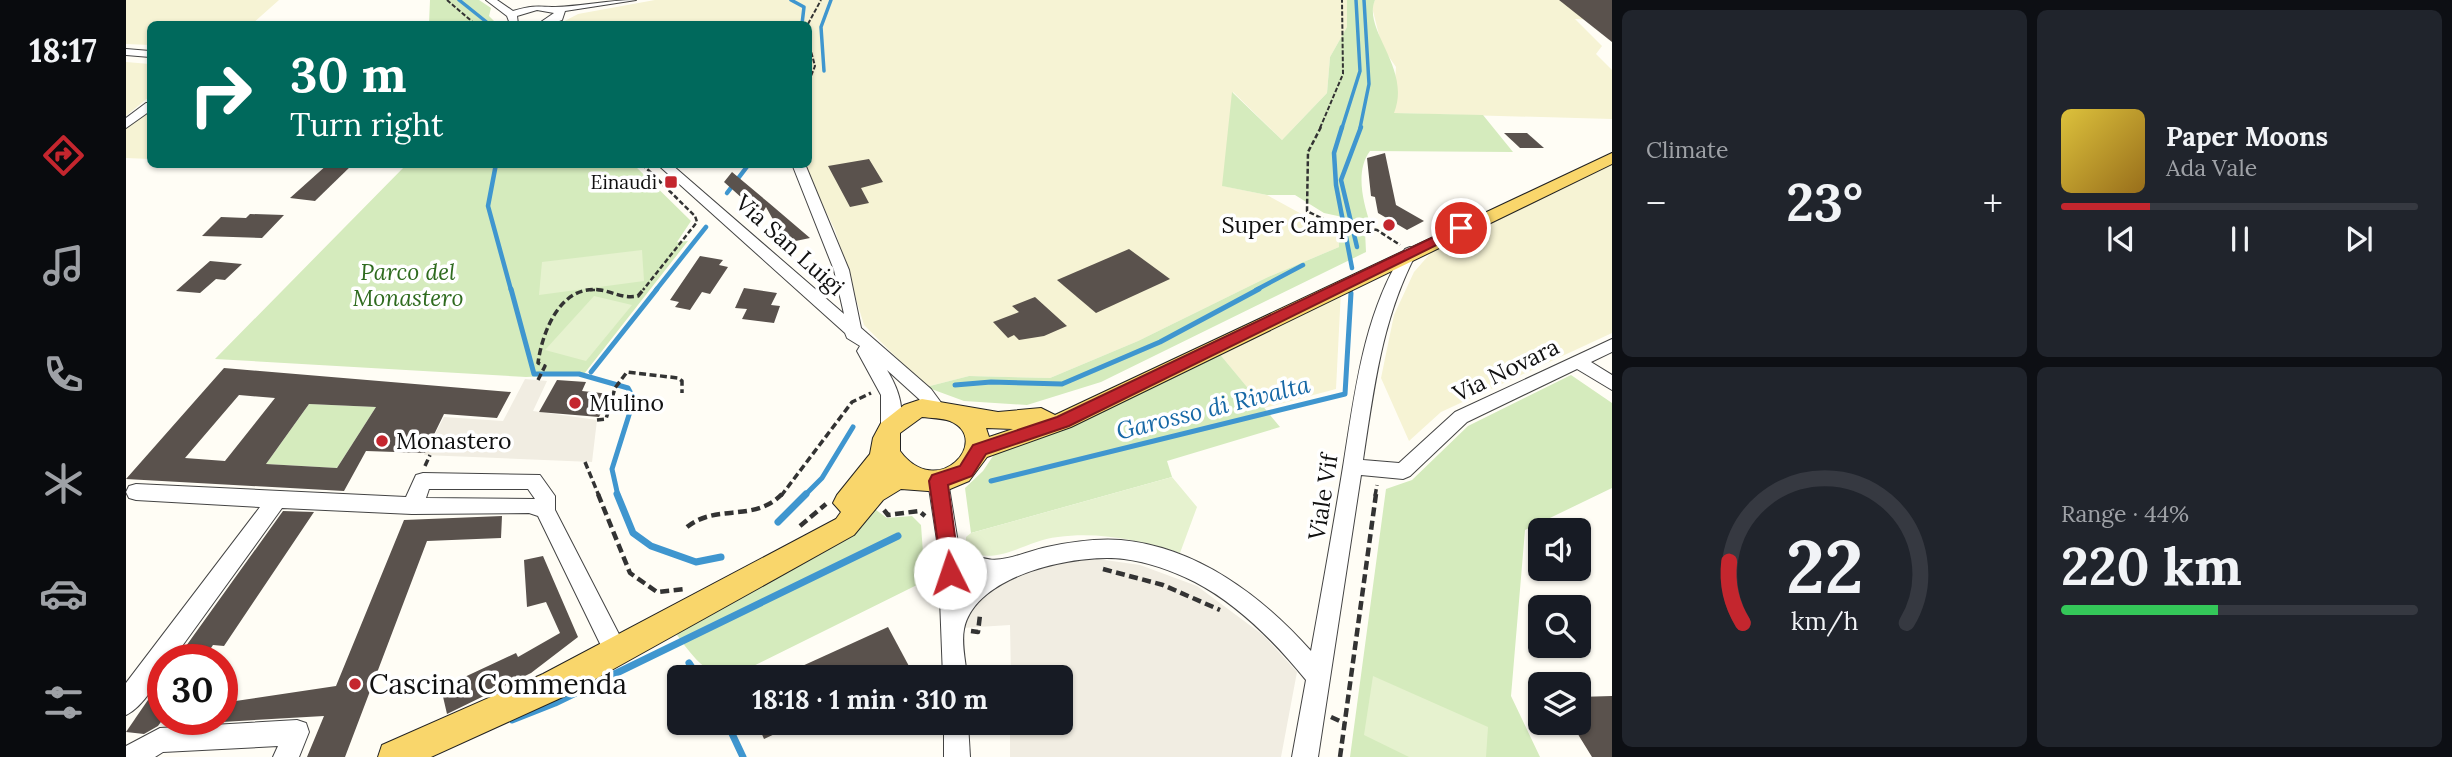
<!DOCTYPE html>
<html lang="en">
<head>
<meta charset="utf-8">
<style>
  body { margin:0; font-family:Lora,serif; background:#20242c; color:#f1f3f6; height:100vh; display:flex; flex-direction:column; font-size:26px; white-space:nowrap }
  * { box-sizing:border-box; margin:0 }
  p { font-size:23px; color:#9ea1a6 }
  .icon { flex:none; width:38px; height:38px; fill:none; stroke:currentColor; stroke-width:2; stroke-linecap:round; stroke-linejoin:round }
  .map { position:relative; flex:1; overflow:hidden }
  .details { display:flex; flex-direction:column; gap:10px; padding:10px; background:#0d0f14; width:840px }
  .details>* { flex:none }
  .banner { position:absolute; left:21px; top:21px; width:665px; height:147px; border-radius:10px; box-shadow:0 2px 5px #0004; background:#00695c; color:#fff; overflow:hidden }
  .buttons { position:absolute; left:1402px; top:518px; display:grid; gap:14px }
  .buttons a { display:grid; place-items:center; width:63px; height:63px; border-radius:10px; background:#171b24; box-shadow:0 2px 5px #0004; font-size:35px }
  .speed { position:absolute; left:21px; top:644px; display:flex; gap:14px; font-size:35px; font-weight:700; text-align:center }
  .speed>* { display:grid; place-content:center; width:91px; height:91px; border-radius:50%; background:#171b24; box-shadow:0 2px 5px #0004; line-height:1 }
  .speed .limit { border:10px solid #d22; background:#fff; color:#111 }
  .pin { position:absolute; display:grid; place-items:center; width:60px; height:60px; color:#fff; margin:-30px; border:4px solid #fff; border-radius:50%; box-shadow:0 2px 7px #0007 }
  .me { position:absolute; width:77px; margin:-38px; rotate:356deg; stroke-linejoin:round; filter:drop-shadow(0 0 5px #0008) }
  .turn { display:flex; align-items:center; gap:24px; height:147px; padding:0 28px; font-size:32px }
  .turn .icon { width:91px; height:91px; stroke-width:2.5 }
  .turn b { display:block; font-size:49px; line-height:60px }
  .big { font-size:52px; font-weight:800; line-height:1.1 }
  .details .tile { flex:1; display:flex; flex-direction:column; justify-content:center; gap:10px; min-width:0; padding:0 24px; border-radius:10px; background:#20242c }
  .details .dial { align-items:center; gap:0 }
  .dial svg { height:182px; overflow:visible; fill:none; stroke:#363941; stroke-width:7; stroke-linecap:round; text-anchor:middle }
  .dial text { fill:#f1f3f6; stroke:none }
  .song { display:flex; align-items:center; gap:21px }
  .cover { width:84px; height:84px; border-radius:10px; background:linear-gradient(135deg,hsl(50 70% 55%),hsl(40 70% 35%)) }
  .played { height:7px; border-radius:4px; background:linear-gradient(90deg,#c4262e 25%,#363941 25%) }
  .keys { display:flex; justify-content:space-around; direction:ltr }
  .heat { display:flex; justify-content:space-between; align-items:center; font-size:38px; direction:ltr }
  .charge { height:10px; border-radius:5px; background:linear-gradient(90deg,#34c759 44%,#363941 0) }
  .details .tiles { flex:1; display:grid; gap:10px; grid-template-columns:repeat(2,1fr) }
  .trip { position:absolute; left:541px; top:665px; width:406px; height:70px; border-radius:10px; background:#171b24; box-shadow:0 2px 5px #0004; font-weight:800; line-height:70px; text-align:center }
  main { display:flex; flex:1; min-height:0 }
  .dock { display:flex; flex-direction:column; width:126px; justify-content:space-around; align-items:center; background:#090b0e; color:#9ea1a6 }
  .dock .icon { width:49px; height:49px }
  .dock .active { color:#c4262e }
  .dock b { font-size:32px; color:#f1f3f6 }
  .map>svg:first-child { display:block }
</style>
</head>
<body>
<main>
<nav class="dock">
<b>18:17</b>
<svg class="icon active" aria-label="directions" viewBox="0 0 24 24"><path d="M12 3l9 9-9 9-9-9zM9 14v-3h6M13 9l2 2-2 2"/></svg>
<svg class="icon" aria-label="music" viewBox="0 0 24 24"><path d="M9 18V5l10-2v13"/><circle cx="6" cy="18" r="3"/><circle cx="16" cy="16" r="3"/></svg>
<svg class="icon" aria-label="phone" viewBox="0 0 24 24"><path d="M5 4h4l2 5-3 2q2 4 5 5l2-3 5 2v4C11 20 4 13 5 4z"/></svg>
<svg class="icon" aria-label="climate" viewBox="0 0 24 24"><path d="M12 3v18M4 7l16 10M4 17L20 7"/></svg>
<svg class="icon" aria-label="car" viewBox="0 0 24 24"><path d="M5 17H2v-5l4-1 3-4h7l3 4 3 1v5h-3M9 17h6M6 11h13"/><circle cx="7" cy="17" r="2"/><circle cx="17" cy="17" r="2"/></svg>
<svg class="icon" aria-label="filters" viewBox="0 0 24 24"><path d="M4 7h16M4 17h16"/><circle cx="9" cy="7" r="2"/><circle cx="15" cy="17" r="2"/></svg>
</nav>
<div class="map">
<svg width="1486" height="757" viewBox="0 0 1486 757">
  <rect width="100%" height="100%" fill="#fffdf5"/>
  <g fill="#f6f3d4">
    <polygon points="0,0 153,0 126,24 24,24 24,45 0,44"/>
    <polygon points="529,0 1221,0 1221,27 1204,57 1201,93 1156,140 1107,92 1097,186 1141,195 1181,217 1212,226 1213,247 1142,277 1012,341 924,378 843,376 800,387 738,325 709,230 677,165 682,164 682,24 433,24 452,14"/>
    <polygon points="1249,0 1454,0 1475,20 1449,19 1476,46 1470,54 1486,70 1486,119 1267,113 1270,67 1256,47 1246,7"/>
    <polygon points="0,62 24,64 24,96 0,116"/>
    <polygon points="24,109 24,159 0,158 0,127"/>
    <polygon points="1486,163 1486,333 1315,412 1283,441 1255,378 1268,315 1288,272 1310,247"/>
    <polygon points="1215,290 1210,389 1138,408 1092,352"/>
  </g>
  <g fill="#d5ebbd">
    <polygon points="304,0 353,0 365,8 363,16 371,24 303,24"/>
    <path d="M 1221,0 L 1249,0 C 1236,30 1286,68 1268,113 L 1357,115 L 1387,152 L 1244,151 C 1229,171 1237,201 1244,223 L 1198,213 L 1169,195 L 1141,195 L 1096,186 L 1106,92 L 1156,140 L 1201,93 L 1204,57 L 1221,27 Z"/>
    <polygon points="280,165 508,165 565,221 551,242 562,241 458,374 400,377 89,359"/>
    <polygon points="1212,226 1239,231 1240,252 975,382 901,405 838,401 800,387 843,376 924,378 1012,341 1142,277 1213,247"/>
    <polygon points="1092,352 1154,427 1041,461 1046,477 845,533 839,488 857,471 871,450 934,431"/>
    <polygon points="1445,375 1486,403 1486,488 1399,530 1385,696 1414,757 1224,757 1260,489 1286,480 1342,426"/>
    <polygon points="183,404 250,407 211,468 140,464"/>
    <path d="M 746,507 L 761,518 L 786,516 L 795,525 L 799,581 L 605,677 C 578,677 560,647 546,628 Z"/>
  </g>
  <g fill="#e6f2cf">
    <polygon points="516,250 518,281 413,295 416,262"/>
    <polygon points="468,296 506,305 460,361 419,350"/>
    <path d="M 1046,477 L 1071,507 L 1054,553 C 1015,541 974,531 932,537 C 897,541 875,566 840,551 L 840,537 L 845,533 Z"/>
    <polygon points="1247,676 1362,727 1360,757 1283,757 1238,735"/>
  </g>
  <g fill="#f1ede2">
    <polygon points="399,379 421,381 407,411 471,420 466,462 298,455 318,417 377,421"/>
    <polygon points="972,559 1014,565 1071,586 1137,635 1171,672 1155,757 884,757 884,723 934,723 934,677 885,677 884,625 836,628 843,607 865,587 917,563"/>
  </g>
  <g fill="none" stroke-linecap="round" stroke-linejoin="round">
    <g stroke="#3f96cf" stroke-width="3.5">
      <polyline points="333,0 363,24"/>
      <polyline points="665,0 678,7 676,24"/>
      <polyline points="698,71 695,27 705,0"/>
      <polyline points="1216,128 1234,71 1230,0"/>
      <polyline points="1234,128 1243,84 1238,0"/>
    </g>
    <g stroke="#3f96cf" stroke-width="4.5">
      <polyline points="1216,127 1208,153 1210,185 1226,268"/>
      <polyline points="370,164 362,206 385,290"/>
      <polyline points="601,193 623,164"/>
      <polyline points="1231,247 1215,180 1235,127"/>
      <polyline points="530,290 580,227"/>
      <polyline points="1130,290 1177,265"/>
    </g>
    <g stroke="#3f96cf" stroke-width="5">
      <polyline points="385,289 408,374 453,374 502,388 508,399 486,469 492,496"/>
      <polyline points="465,372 531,289"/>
      <polyline points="829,385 865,382 936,384 1034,342 1133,289"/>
      <polyline points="865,481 1219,394 1225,293"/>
      <polyline points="678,496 696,478 727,427"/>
    </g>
    <g stroke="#3f96cf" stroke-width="7">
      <polyline points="491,494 507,533 525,546 570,562 595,557"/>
      <polyline points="652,522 680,494"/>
      <polyline points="563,663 572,677"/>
      <polyline points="386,720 429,703 772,536"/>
      <polyline points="601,723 617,757"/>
    </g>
  </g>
  <g fill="#5a524d" fill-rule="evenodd">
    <polygon points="1433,0 1486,0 1486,42"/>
    <polygon points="1378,133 1401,133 1418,148 1394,148"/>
    <polygon points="1259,153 1270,205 1298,221 1281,230 1252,213 1249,197 1245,196 1241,158"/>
    <polygon points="743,159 757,182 735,188 743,203 724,207 702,166"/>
    <polygon points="202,164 227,164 189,201 164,198"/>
    <polygon points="606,172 643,203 684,238 660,243 640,207 635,215 598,182"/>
    <polygon points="124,214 158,215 136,238 76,236 95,217 120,218"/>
    <polygon points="1003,249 1044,279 970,313 931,280"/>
    <polygon points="574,256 597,260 593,265 602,267 584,294 576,292 564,310 549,307 553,302 544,300"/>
    <polygon points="84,261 116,264 99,280 90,279 74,293 50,291"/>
    <polygon points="618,288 651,293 645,305 654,306 648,323 616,319 621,309 609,308"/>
    <polygon points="909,297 941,326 918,336 893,340 888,335 882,338 867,322 893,312 886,306"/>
    <path d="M 98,368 L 385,392 L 371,418 L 318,414 L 299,453 L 240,451 L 218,491 L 0,479 ZM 113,395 L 149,398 L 99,461 L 59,458 ZM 183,404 L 250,407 L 211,468 L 140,464 Z"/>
    <polygon points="431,380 460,382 456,391 484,394 473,417 413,412"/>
    <polygon points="157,511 188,512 98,646 87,645 77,660 50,660"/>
    <polygon points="376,516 375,538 301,541 219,757 181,757 198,716 96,722 96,703 210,686 278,520"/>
    <polygon points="417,556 452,637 405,673 321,714 315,688 390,653 392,657 434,633 420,602 401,607 398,560"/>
    <polygon points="762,627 784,668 766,677 652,677"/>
    <polygon points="37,678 37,719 32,726 18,734 0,732"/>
    <polygon points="1486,696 1486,757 1466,757 1445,723 1452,723 1452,697"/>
    <polygon points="631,723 672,723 638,739"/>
  </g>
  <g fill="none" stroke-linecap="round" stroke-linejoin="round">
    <defs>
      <g id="minor">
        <path d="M 360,0 L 371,0 L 387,11 C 404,6 409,6 426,7 C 453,7 482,0 510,0 L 439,11 L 436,20 L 425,24 L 412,24 L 428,13 L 411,10 L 391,16 L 392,24 L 384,24 L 381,16 Z"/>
        <polygon points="0,49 24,51 24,57 0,55"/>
        <polygon points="20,103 24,103 24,111 0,128 0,118"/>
        <path d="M 531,164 L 545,164 L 718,314 L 708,270 L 666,164 L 679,164 L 723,270 L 735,328 L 805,389 L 819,408 L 816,413 L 804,413 L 793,399 L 761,370 C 772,388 781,411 771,431 L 757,431 L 755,426 L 755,395 L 731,351 L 734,346 L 721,338 L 719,333 Z"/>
        <path d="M 1284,247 L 1291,252 C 1256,318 1248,387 1237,460 L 1273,463 L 1329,412 L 1486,339 L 1486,352 L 1465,362 L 1486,375 L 1486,390 L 1451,369 L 1341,422 L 1284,476 L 1277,479 L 1235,475 L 1192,757 L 1166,757 L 1180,680 C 1149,642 1113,605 1069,582 C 1047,571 1022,562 998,559 C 952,553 849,574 838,629 C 835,644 840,663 841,677 L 817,677 L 812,547 L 802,481 L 805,475 L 812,473 L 819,475 L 822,481 L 832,543 C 864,573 885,555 921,547 C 944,542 972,538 995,540 C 1071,547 1136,596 1185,651 C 1196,590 1207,528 1217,467 C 1229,393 1237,314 1279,249 ZM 834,569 L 852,576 L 835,593 Z"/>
        <path d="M 297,473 L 414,475 L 429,496 L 429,510 L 497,642 L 501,650 L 497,658 L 489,661 L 481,658 L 412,516 L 403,513 L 286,514 L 156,508 L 46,660 L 37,660 C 37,677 16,708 0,715 L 0,683 L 134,507 L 10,500 L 3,498 L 0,492 L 3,486 L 10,484 L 280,497 L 290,475 ZM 303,489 L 402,489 L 409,499 L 300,498 Z"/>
        <polygon points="171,720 180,723 183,732 173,757 147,757 152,746 37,752 29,757 0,757 0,746 34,728"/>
        <polygon points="818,723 842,723 844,757 818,757"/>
      </g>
      <path id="major" d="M 1486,153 L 1486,164 L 945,427 L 861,457 L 843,481 L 824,489 L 815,492 L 775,489 L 757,500 L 728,535 L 439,696 L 305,757 L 252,757 L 256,745 L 417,674 L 710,519 L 715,512 L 707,503 L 711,495 L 744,454 L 747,438 L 755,423 L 778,405 L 796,399 L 872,412 L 915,408 L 929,415 ZM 796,417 C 805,418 816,418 824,421 C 867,439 812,502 774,451 L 774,433 ZM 860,428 L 887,429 L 863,437 Z"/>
    </defs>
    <use href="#minor" stroke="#444" stroke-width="2"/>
    <use href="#major" stroke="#222" stroke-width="2"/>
    <g stroke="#333" stroke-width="2" stroke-dasharray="4.5 2" stroke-linecap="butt">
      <polyline points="321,0 349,24"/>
      <polyline points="682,24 695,0"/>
      <polyline points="682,40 689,66 682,84"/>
      <polyline points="1194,128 1217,74 1216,0"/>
    </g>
    <g stroke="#333" stroke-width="2.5" stroke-dasharray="5 2.5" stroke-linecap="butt">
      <polyline points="1195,127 1182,152 1181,211 1197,219 1251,230 1274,245"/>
      <polyline points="516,164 569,216 571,222 517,290"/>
      <polyline points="464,290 477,290"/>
    </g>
    <g stroke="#333" stroke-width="3.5" stroke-dasharray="7 3.5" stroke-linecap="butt">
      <path d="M 412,380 L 419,366 L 412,363 C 416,333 434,284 474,290 C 488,292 497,299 512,296 L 518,289"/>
      <polyline points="471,420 480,419 489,388 501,372 552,378 556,381 556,393"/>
      <polyline points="459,462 473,496"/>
      <polyline points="299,466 304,455"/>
      <polyline points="655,496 726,402 745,393"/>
      <polyline points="1249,496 1251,485"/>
    </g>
    <g stroke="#333" stroke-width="4.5" stroke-dasharray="9 4.5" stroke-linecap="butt">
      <polyline points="472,494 504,573 531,592 558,589"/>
      <polyline points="758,510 762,515 793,511 799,516"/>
      <polyline points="674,526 700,504"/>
      <path d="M 561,527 C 591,503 628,523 656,494"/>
      <polyline points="977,569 1037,585 1094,610"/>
      <polyline points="845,631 852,632 854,615"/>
      <polyline points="1205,717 1218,723"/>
      <polyline points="1214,757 1250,494"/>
    </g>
    <use href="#minor" fill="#fff" fill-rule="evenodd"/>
    <use href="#major" fill="#f9d66b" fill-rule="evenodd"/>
  </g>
  <polygon fill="#c4262e" stroke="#7f191e" stroke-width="2" points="1335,224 1339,226 1339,231 943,426 860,454 846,476 822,485 834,573 831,579 824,582 817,579 803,481 806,475 834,466 847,445 931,417"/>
  <g fill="#c4262e" stroke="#fff" stroke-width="2.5">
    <rect x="538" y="175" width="14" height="14" rx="3.5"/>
    <circle cx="1263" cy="225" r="7"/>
    <circle cx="449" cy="403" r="7"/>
    <circle cx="256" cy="441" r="7"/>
    <circle cx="229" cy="684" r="7"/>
  </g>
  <g text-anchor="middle" stroke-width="7" stroke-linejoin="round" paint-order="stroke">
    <g font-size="19" fill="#111" stroke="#fff" text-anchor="end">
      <text x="531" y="189">Einaudi</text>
    </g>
    <g font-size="23" fill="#111" stroke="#fff" text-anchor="start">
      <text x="1249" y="233" text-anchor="end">Super Camper</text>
      <text x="463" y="411">Mulino</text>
      <text x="270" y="449">Monastero</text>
    </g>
    <g font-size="23" fill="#111" stroke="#fff">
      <text transform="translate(664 245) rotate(42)" y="8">Via San Luigi</text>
      <text transform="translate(1380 370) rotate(-26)" y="8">Via Novara</text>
      <text transform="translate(1197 497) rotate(-81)" y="8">Viale Vif</text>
    </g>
    <g font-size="23" font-style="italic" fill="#2f6b1f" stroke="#fff">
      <text x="282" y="280">Parco del<tspan x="282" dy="26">Monastero</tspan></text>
    </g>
    <g font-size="24" font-style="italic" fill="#1768a6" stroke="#fff">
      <text transform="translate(1087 408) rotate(-14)" y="8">Garosso di Rivalta</text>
    </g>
    <g font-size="28" fill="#111" stroke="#fff" text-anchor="start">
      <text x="243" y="694">Cascina Commenda</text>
    </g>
  </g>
</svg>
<div class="buttons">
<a><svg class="icon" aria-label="sound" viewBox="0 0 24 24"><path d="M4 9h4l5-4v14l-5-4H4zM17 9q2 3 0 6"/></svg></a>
<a><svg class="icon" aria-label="search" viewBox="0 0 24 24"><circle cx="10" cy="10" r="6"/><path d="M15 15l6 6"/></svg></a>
<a><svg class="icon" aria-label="layers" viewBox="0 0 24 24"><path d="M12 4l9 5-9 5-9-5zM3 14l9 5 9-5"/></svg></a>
</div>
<div class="speed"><div class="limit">30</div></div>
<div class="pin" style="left:1335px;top:228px;background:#d93025"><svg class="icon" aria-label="arrive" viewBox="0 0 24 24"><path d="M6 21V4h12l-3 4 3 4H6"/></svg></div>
<svg class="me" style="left:824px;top:573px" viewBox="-20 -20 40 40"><circle r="19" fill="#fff"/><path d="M0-13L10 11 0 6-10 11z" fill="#c4262e"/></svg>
<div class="trip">18:18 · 1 min · 310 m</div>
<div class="banner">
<div class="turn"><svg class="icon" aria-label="right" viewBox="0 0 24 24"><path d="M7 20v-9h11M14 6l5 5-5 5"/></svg><div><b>30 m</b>Turn right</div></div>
</div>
</div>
<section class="details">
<div class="tiles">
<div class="tile"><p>Climate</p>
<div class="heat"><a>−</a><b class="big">23°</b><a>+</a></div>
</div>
<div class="tile">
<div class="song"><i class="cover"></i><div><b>Paper Moons</b><p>Ada Vale</p></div></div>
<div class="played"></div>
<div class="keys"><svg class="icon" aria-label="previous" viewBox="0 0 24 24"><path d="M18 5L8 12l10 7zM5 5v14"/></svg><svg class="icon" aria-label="pause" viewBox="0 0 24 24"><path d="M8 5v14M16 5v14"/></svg><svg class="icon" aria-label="next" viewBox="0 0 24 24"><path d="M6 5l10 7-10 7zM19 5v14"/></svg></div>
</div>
<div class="tile dial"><svg viewBox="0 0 100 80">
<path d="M14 69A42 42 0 1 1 86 69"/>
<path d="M14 69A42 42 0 0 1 8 42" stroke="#c4262e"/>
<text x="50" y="56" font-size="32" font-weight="700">22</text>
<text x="50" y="72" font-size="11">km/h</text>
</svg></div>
<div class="tile"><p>Range · 44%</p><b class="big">220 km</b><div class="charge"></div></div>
</div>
</section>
</main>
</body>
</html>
